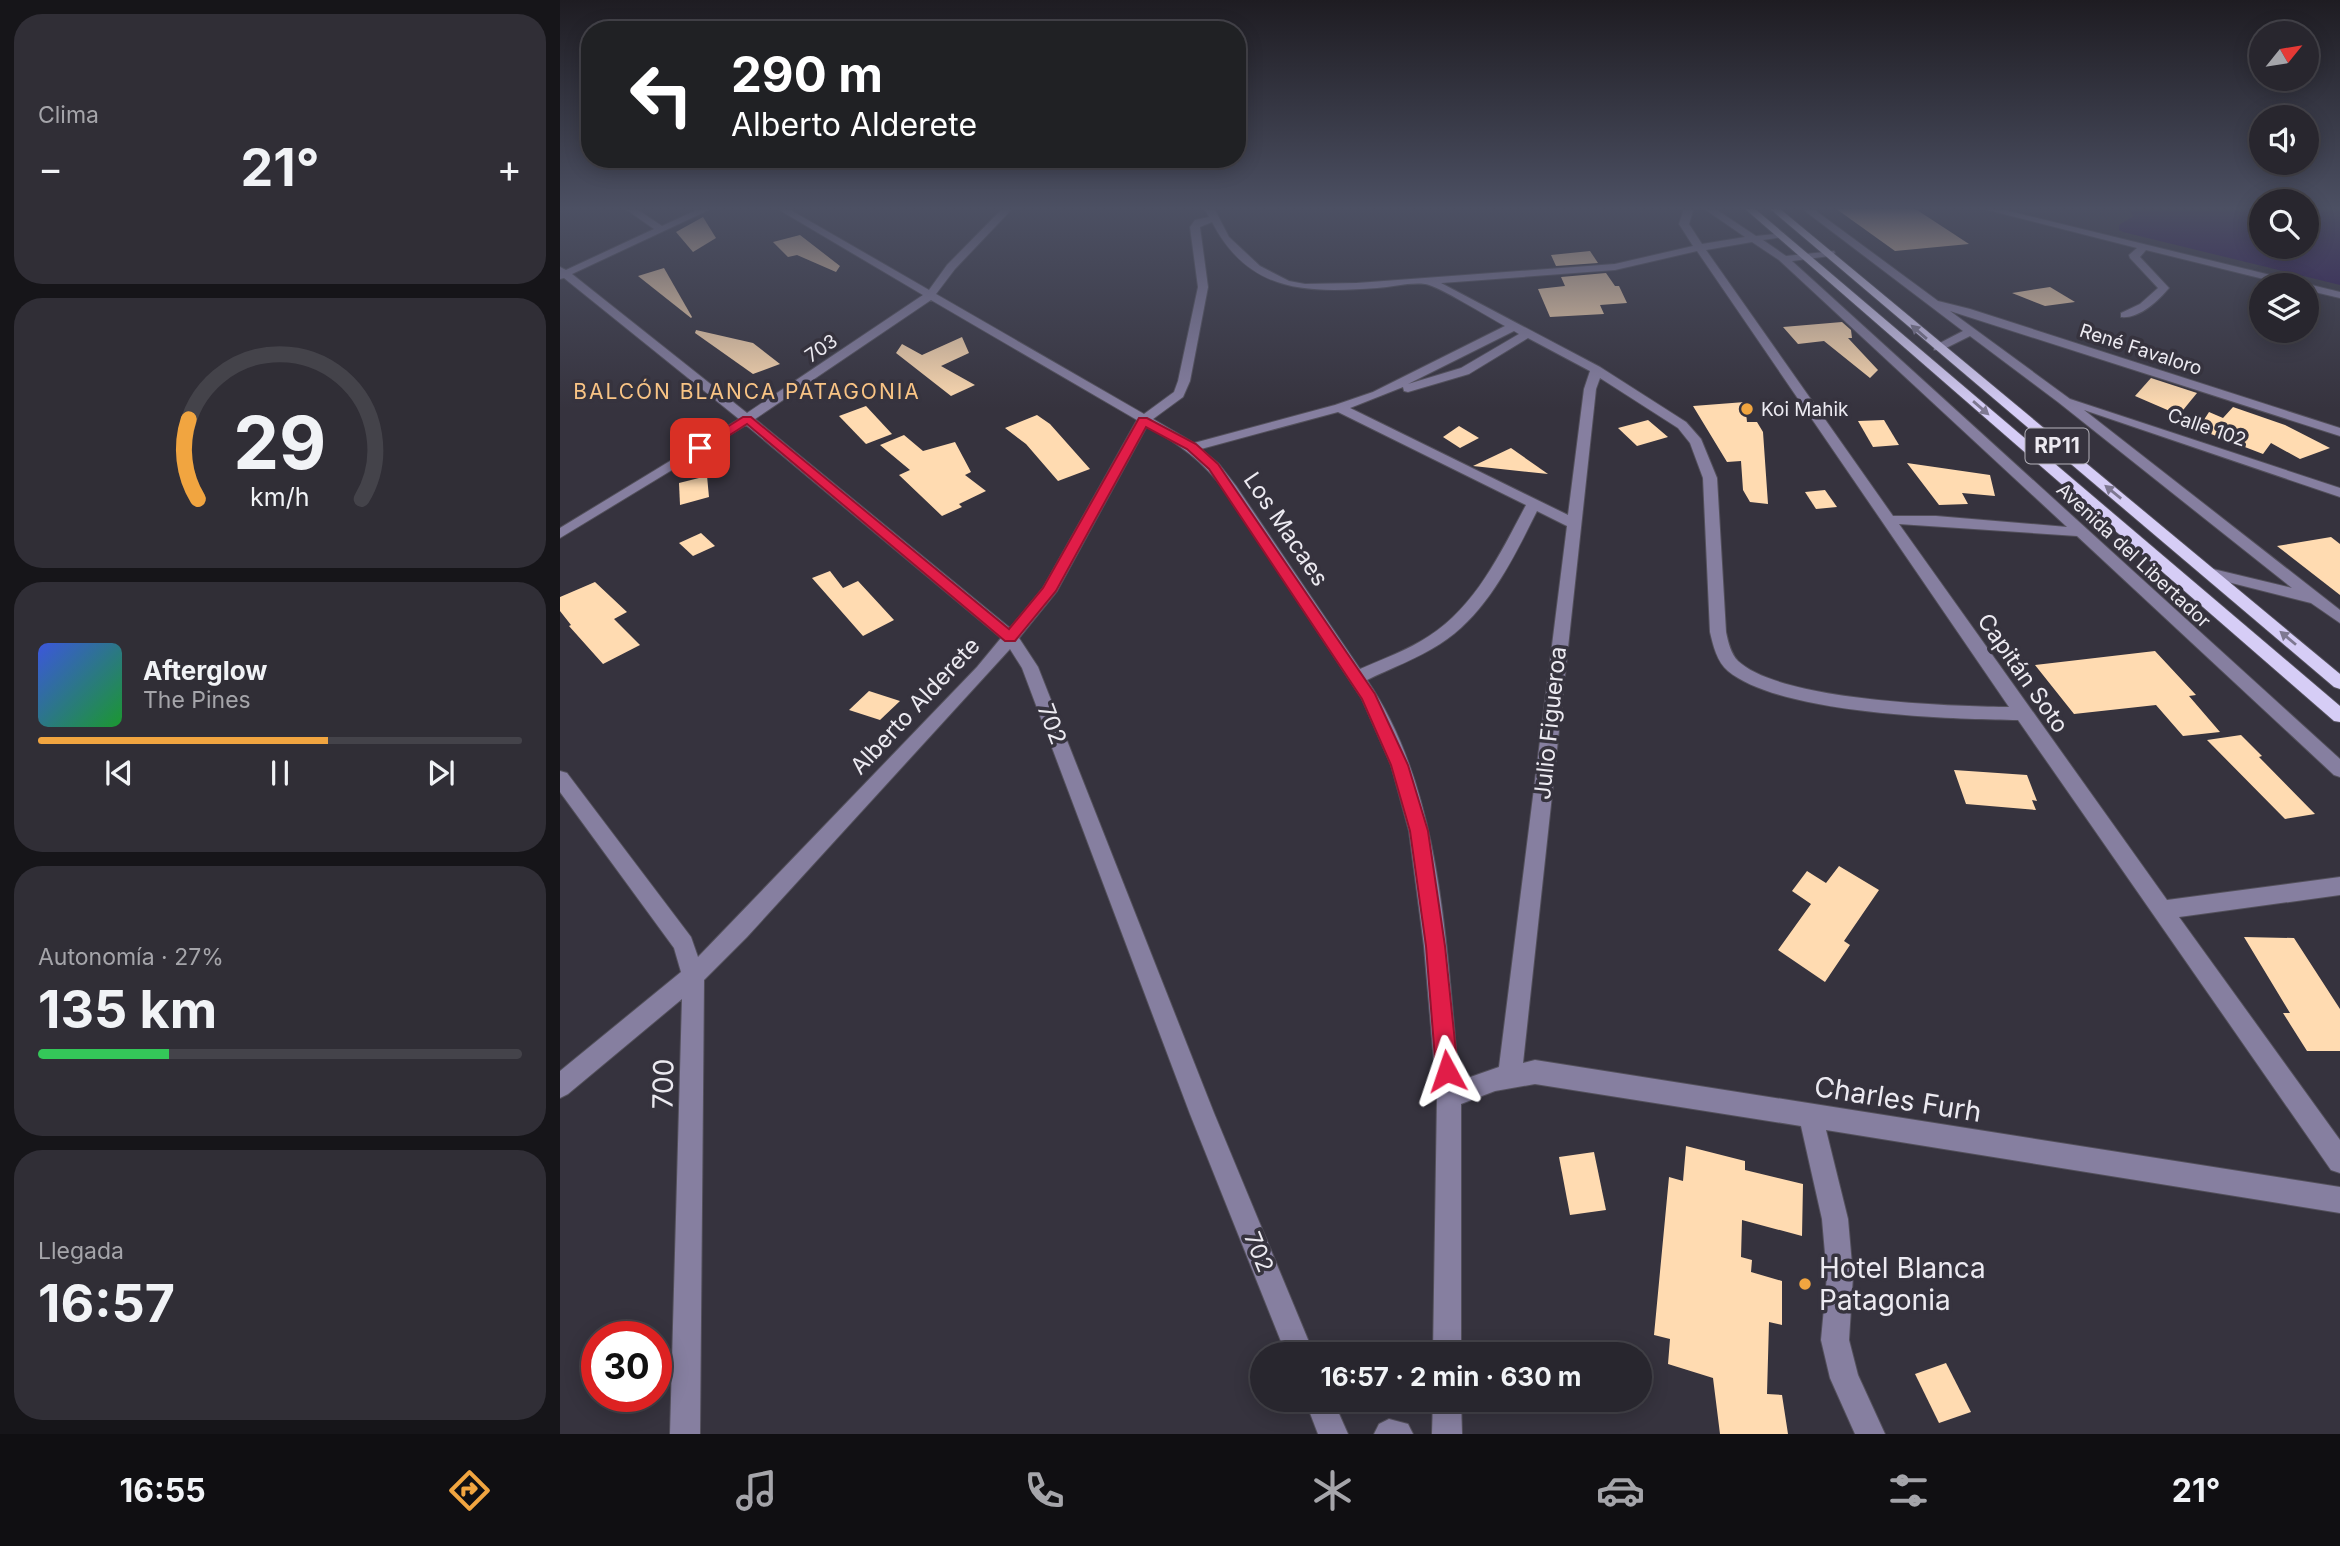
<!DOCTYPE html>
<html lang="es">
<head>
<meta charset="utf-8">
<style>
  body { margin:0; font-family:Inter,sans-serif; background:#302e36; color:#f1f3f6; height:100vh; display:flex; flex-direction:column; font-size:26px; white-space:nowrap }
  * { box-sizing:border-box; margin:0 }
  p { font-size:23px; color:#a5a5aa }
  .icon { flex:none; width:38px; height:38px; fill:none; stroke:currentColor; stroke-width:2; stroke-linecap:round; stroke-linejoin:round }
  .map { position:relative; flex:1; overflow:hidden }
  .details { display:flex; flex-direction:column; gap:14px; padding:14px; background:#161519; width:560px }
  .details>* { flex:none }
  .hud { position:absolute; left:21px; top:21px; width:665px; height:147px; border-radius:28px; box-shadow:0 4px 18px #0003,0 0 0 2px #44434a; background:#202124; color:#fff; overflow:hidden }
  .needle { width:46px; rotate:60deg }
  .fabs { position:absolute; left:1689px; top:21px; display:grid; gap:14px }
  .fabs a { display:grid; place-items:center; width:70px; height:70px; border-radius:50%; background:#28262e; box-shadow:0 4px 18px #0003,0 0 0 2px #44434a; font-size:35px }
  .speed { position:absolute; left:21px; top:1321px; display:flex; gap:14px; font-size:35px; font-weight:700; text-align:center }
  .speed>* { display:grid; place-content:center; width:91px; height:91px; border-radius:50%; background:#28262e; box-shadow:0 4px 18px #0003,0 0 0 2px #44434a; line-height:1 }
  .speed .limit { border:10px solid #d22; background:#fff; color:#111 }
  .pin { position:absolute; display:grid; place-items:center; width:60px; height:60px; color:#fff; margin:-30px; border-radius:14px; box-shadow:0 4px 10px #0006 }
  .me { position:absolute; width:77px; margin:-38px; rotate:355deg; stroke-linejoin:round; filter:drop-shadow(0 0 5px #0008) }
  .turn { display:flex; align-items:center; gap:24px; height:147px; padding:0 35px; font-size:32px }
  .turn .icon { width:91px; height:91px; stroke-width:2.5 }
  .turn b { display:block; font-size:49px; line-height:60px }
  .big { font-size:52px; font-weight:700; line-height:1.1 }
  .details .tile { flex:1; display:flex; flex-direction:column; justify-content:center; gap:10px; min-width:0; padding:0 24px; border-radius:28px; background:#302e36 }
  .details .dial { align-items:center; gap:0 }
  .dial svg { height:182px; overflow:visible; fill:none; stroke:#44434a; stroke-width:7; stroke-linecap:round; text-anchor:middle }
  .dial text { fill:#f1f3f6; stroke:none }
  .song { display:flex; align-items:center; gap:21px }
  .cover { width:84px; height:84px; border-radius:10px; background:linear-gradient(135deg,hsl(230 70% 55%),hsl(130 70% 35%)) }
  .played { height:7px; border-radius:4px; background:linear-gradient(90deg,#f1a540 60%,#44434a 60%) }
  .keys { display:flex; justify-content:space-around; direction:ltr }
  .heat { display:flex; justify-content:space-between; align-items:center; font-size:38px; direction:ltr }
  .charge { height:10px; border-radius:5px; background:linear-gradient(90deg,#34c759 27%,#44434a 0) }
  .trip { position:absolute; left:690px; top:1342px; width:402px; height:70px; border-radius:35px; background:#28262e; box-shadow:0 4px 18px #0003,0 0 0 2px #44434a; font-weight:700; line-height:70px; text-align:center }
  .dock { display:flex; height:112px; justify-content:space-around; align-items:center; background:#100f12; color:#a5a5aa }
  .dock .icon { width:49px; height:49px }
  .dock .on { color:#f1a540 }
  .dock b { font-size:32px; color:#f1f3f6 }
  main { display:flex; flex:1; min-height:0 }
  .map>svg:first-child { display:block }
</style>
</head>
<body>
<main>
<section class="details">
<div class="tile"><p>Clima</p>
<div class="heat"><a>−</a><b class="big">21°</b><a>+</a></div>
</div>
<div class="tile dial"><svg viewBox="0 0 100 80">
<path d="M14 69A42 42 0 1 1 86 69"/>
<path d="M14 69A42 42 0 0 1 10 34" stroke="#f1a540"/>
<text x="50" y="56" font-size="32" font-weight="700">29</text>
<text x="50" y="72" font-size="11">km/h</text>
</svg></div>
<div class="tile">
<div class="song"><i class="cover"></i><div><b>Afterglow</b><p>The Pines</p></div></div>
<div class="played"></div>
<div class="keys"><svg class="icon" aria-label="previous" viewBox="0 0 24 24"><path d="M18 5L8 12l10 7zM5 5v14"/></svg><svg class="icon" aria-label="pause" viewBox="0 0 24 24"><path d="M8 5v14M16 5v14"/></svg><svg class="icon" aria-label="next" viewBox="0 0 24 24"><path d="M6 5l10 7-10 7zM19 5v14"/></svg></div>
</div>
<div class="tile"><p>Autonomía · 27%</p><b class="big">135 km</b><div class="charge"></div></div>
<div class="tile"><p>Llegada</p><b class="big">16:57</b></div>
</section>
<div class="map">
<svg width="1780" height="1434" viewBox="0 0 1780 1434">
  <rect width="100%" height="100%" fill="#36333e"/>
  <polygon fill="#2b1153" points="1565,208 1701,208 1701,247 1746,247 1747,208 1780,208 1780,285 1563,232 1559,230 1559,225 1574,216"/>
  <g fill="#ffdbb1">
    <polygon points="1275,208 1354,208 1409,244 1335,251"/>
    <polygon points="143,217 156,238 133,252 116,232"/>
    <polygon points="240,235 280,266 276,272 237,255 228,257 213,242"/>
    <polygon points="1030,251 1038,263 996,266 991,255"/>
    <polygon points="104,268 132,317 131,318 78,276"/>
    <polygon points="1046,273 1055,286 1059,286 1067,303 1040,305 1044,314 990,317 978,289 1005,286 1001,277"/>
    <polygon points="1490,287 1515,302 1485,306 1452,293"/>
    <polygon points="1282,322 1291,330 1292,338 1288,338 1318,370 1310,378 1264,341 1238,344 1223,327"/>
    <polygon points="136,330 193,343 220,364 193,374 135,333"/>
    <polygon points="402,337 409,353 381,366 415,385 391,396 336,353 342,344 362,355"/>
    <polygon points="1591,378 1637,393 1619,415 1575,396"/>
    <polygon points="1185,402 1187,422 1197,422 1203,432 1208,504 1190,502 1183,490 1181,461 1167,462 1133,406"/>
    <polygon points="306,406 332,434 306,444 279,416"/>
    <polygon points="1673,407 1725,425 1770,448 1740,459 1711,443 1703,454 1638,429 1649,412 1663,418"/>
    <polygon points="477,415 490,424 530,469 498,481 466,444 445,428"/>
    <polygon points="1088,420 1108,437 1077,446 1058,428"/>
    <polygon points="1324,420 1339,445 1313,447 1298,421"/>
    <polygon points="899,426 919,438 900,448 883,437"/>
    <polygon points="344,435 363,451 395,442 411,472 405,475 426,491 399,504 402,507 382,516 339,475 350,470 320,445"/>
    <polygon points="951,448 988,474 913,466"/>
    <polygon points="1347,463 1430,475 1435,496 1402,493 1408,504 1379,505"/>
    <polygon points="147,476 149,497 120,505 119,483"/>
    <polygon points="1265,490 1277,507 1256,509 1245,492"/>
    <polygon points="141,533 155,546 133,556 119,543"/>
    <polygon points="1771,537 1780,544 1780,595 1717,546"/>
    <polygon points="270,571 283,588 298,581 334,620 303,636 252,578"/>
    <polygon points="35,582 67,612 54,619 80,645 43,664 9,626 11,625 0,611 0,597"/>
    <polygon points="1595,651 1636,695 1629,696 1660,732 1623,736 1596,705 1514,714 1475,665"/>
    <polygon points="309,691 340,701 320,720 289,710"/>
    <polygon points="1681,735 1702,756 1699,757 1755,814 1725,819 1647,740"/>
    <polygon points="1394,770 1467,775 1477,801 1472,800 1476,810 1406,804"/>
    <polygon points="1279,866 1319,890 1284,941 1290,945 1265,982 1218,950 1251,904 1232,891 1247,871 1266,883"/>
    <polygon points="1684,937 1734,938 1780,1009 1780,1051 1747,1051 1723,1013 1730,1013"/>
    <polygon points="1126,1146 1185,1161 1185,1170 1243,1184 1242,1236 1182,1220 1181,1257 1192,1260 1191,1272 1222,1281 1222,1325 1209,1322 1207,1394 1222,1395 1228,1434 1160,1434 1153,1378 1108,1364 1110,1339 1094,1335 1109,1177 1123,1181"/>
    <polygon points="1034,1152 1046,1210 1010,1215 999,1157"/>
    <polygon points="1386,1363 1411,1412 1379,1423 1355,1374"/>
  </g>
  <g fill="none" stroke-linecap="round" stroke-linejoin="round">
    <defs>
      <g id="minor">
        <path d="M 64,208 L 75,208 L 102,226 L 141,208 L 153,208 L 12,274 L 187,413 L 363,295 L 216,208 L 227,208 L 369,290 L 387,265 L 443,208 L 453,208 L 395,269 L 376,294 L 584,414 L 614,392 L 618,381 L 638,287 L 630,227 L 635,220 L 649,217 L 644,208 L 654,208 L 669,237 L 700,266 L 729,281 L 745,284 L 797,283 L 1055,264 L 1133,246 L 1119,224 L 1124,208 L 1134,208 L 1129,224 L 1142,244 L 1185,237 L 1143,208 L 1154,208 L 1196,236 L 1224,233 L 1224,237 L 1203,240 L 1226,256 L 1274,251 L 1275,253 L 1270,256 L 1232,261 L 1780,759 L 1780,777 L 1774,775 L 1517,536 L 1339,524 L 1607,900 L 1780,877 L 1780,895 L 1619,917 L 1780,1140 L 1780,1173 L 1771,1170 L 1458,720 C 1389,719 1220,714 1168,671 C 1157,662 1153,645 1150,632 L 1143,478 L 1130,443 L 1118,428 L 1040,378 L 1036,389 L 963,1063 L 975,1060 L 1780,1187 L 1780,1213 L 1266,1130 L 1288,1219 L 1293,1276 L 1289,1340 L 1298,1375 L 1325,1434 L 1295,1434 L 1270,1378 L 1261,1340 L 1267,1276 L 1262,1219 L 1241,1126 L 975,1084 L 935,1091 L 901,1104 L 901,1354 L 873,1354 L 877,1097 L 864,946 L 849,831 L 831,765 L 802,699 L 665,491 C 642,460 620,445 587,426 L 497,591 L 459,638 L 478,667 L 654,1113 L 754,1354 L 726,1354 L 630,1114 L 462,668 L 450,649 L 187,937 L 144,980 L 140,1434 L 110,1434 L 122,999 L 8,1094 L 0,1098 L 0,1071 L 121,972 L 114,948 L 0,792 L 0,771 L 7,773 L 131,937 L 138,957 L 417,667 L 441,638 L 186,425 L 0,538 L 0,528 L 179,419 L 4,278 L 0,279 L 0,267 L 6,270 L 94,229 ZM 652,222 C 689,293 746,293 817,288 C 832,287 850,282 865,284 C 877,285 930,318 945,326 L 813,392 L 775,405 L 634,443 L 593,419 L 623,397 L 630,381 L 648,287 L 640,227 ZM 1192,242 L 1219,260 L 1507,527 L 1376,516 L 1333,516 L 1146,250 ZM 1137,251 L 1449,707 C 1389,706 1221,701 1178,661 C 1171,654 1168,642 1166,632 L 1157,478 L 1141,439 L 1126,422 L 1040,367 L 881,283 L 1055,270 ZM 371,300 L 577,420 L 483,588 L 450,628 L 195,419 ZM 954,331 L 959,334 L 901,368 L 848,384 ZM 968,338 L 1030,371 L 1024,389 L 1008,515 L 790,408 L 843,387 L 844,391 L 848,392 L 909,374 ZM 778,412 L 966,505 C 941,552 916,606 869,636 C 848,650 823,659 800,669 L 676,486 L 659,464 L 641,449 ZM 977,511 L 1007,526 L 939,1067 L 899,1081 C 886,951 883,791 807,680 C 831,668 857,659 880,644 C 927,614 953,559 977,511 Z"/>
        <polygon points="1241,208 1252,208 1378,301 1410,309 1780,428 1780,436 1390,311 1510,399 1780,488 1780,497 1524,410 1780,610 1780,623 1751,603 1648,577 1645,574 1648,571 1653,569 1732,588 1498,402 1410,336 1382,350 1374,350 1374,346 1403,331"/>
        <path d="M 1420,208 L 1436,208 L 1780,292 L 1780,298 L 1746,290 L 1746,285 L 1728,285 L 1586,250 L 1580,257 L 1609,288 C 1598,301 1579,319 1561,317 L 1561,313 L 1580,304 L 1598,288 L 1570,258 L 1569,255 L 1577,248 Z"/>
        <polygon points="745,1400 773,1400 788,1434 758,1434"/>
        <polygon points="873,1400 901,1400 902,1434 872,1434"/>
        <polygon points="829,1419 848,1424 853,1434 814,1434 819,1424"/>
      </g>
      <g id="major">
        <polygon points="1184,208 1194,208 1780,706 1780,722 1774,721"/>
        <polygon points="1209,208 1219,208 1780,674 1780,689 1774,687"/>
      </g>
    </defs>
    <use href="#minor" stroke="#53505b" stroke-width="2"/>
    <use href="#major" stroke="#53505b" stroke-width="2"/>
    <use href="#minor" fill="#867fa0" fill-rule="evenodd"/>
    <use href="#major" fill="#d6cdf6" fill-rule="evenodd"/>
  </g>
  <defs><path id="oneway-solid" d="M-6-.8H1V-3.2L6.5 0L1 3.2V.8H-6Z" transform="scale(1.75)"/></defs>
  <g fill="#7e7891">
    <use href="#oneway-solid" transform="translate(1359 332) rotate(-139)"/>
    <use href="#oneway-solid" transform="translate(1421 408) rotate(41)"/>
    <use href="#oneway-solid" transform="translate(1553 492) rotate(-141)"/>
    <use href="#oneway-solid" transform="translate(1728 638) rotate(-140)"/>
  </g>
  <linearGradient id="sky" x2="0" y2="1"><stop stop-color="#1e1c22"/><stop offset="0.51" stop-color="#4c5063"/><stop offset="1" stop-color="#4c5063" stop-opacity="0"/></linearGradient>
  <rect width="1780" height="409" fill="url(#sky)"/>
  <polygon fill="#e11d48" stroke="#92132f" stroke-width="2" points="183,417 191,417 449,629 483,588 579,418 587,418 636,444 658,464 815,694 848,765 868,831 885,946 898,1071 894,1079 887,1082 879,1079 876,1071 866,946 850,831 831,765 802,699 649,469 627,449 586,427 496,591 455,641 445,641 187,424 145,451 134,448"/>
  <g fill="#f1a540" stroke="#36333e" stroke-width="2.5">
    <circle cx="1187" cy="409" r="7"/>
    <circle cx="1245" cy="1284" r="7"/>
  </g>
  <g text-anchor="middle" stroke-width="7" stroke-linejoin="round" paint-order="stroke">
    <g font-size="19" fill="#eceaf1" stroke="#36333e">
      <text transform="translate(261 348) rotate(-34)" y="7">703</text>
      <text transform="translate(1581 349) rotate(18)" y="7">René Favaloro</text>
      <text transform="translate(1647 427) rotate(19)" y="7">Calle 102</text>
      <text transform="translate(1574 555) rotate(43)" y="7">Avenida del Libertador</text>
    </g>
    <g font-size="19" fill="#eceaf1" stroke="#36333e" text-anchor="start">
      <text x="1201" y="416">Koi Mahik</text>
    </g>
    <g font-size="21" letter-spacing="2" fill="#f9c485" stroke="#36333e">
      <text x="187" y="399">BALCÓN BLANCA PATAGONIA</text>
    </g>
    <rect fill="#36333e" stroke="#b5b3bb" stroke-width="2" x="1465.5" y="428.5" width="63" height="35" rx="5"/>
    <g font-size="21" font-weight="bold" fill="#eceaf1">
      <text x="1497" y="453">RP11</text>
    </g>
    <g font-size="23" fill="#eceaf1" stroke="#36333e">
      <text transform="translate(726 529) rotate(56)" y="8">Los Macaes</text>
      <text transform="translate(1463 673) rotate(55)" y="8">Capitán Soto</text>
      <text transform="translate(355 706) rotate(-47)" y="8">Alberto Alderete</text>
      <text transform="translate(990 723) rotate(-84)" y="8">Julio Figueroa</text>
      <text transform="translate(492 724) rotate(69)" y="8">702</text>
      <text transform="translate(699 1252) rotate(68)" y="8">702</text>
    </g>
    <g font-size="28" fill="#eceaf1" stroke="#36333e">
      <text transform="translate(103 1084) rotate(-89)" y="10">700</text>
      <text transform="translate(1338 1099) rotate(9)" y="10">Charles Furh</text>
    </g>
    <g font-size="28" fill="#eceaf1" stroke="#36333e" text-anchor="start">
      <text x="1259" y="1278">Hotel Blanca<tspan x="1259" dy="32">Patagonia</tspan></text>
    </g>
  </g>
</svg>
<div class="fabs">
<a><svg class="needle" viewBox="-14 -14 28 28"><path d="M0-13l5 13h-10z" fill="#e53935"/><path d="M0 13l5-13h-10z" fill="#a5a5aa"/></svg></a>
<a><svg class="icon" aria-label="sound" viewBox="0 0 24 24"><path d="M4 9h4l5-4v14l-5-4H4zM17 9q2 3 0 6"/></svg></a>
<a><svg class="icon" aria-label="search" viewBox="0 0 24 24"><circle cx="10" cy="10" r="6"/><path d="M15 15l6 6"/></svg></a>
<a><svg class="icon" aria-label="layers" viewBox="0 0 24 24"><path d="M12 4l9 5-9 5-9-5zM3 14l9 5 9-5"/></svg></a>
</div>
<div class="speed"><div class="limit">30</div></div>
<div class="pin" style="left:140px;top:448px;background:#d93025"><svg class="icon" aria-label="arrive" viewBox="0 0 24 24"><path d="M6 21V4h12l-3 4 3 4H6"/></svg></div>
<svg class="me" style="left:887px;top:1071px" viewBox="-20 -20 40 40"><path d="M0-17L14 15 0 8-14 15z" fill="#e11d48" stroke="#fff" stroke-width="4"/></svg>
<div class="trip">16:57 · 2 min · 630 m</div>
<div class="hud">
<div class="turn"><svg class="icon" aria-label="left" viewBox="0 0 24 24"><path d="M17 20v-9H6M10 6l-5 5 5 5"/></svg><div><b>290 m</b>Alberto Alderete</div></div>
</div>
</div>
</main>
<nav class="dock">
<b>16:55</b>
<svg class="icon on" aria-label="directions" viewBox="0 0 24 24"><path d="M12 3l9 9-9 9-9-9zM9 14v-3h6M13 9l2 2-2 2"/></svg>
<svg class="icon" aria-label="music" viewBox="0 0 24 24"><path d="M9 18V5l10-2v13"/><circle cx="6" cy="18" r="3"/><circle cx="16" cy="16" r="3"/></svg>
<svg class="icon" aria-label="phone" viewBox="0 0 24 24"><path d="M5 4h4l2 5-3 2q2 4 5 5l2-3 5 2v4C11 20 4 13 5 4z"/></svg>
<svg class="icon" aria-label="climate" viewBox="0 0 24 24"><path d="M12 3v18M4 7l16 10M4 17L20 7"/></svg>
<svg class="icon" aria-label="car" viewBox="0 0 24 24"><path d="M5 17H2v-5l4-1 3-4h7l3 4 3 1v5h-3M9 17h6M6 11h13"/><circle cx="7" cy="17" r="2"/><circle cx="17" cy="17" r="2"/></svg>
<svg class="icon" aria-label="filters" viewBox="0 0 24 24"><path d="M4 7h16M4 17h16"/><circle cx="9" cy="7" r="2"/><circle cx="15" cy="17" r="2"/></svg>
<b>21°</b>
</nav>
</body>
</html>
